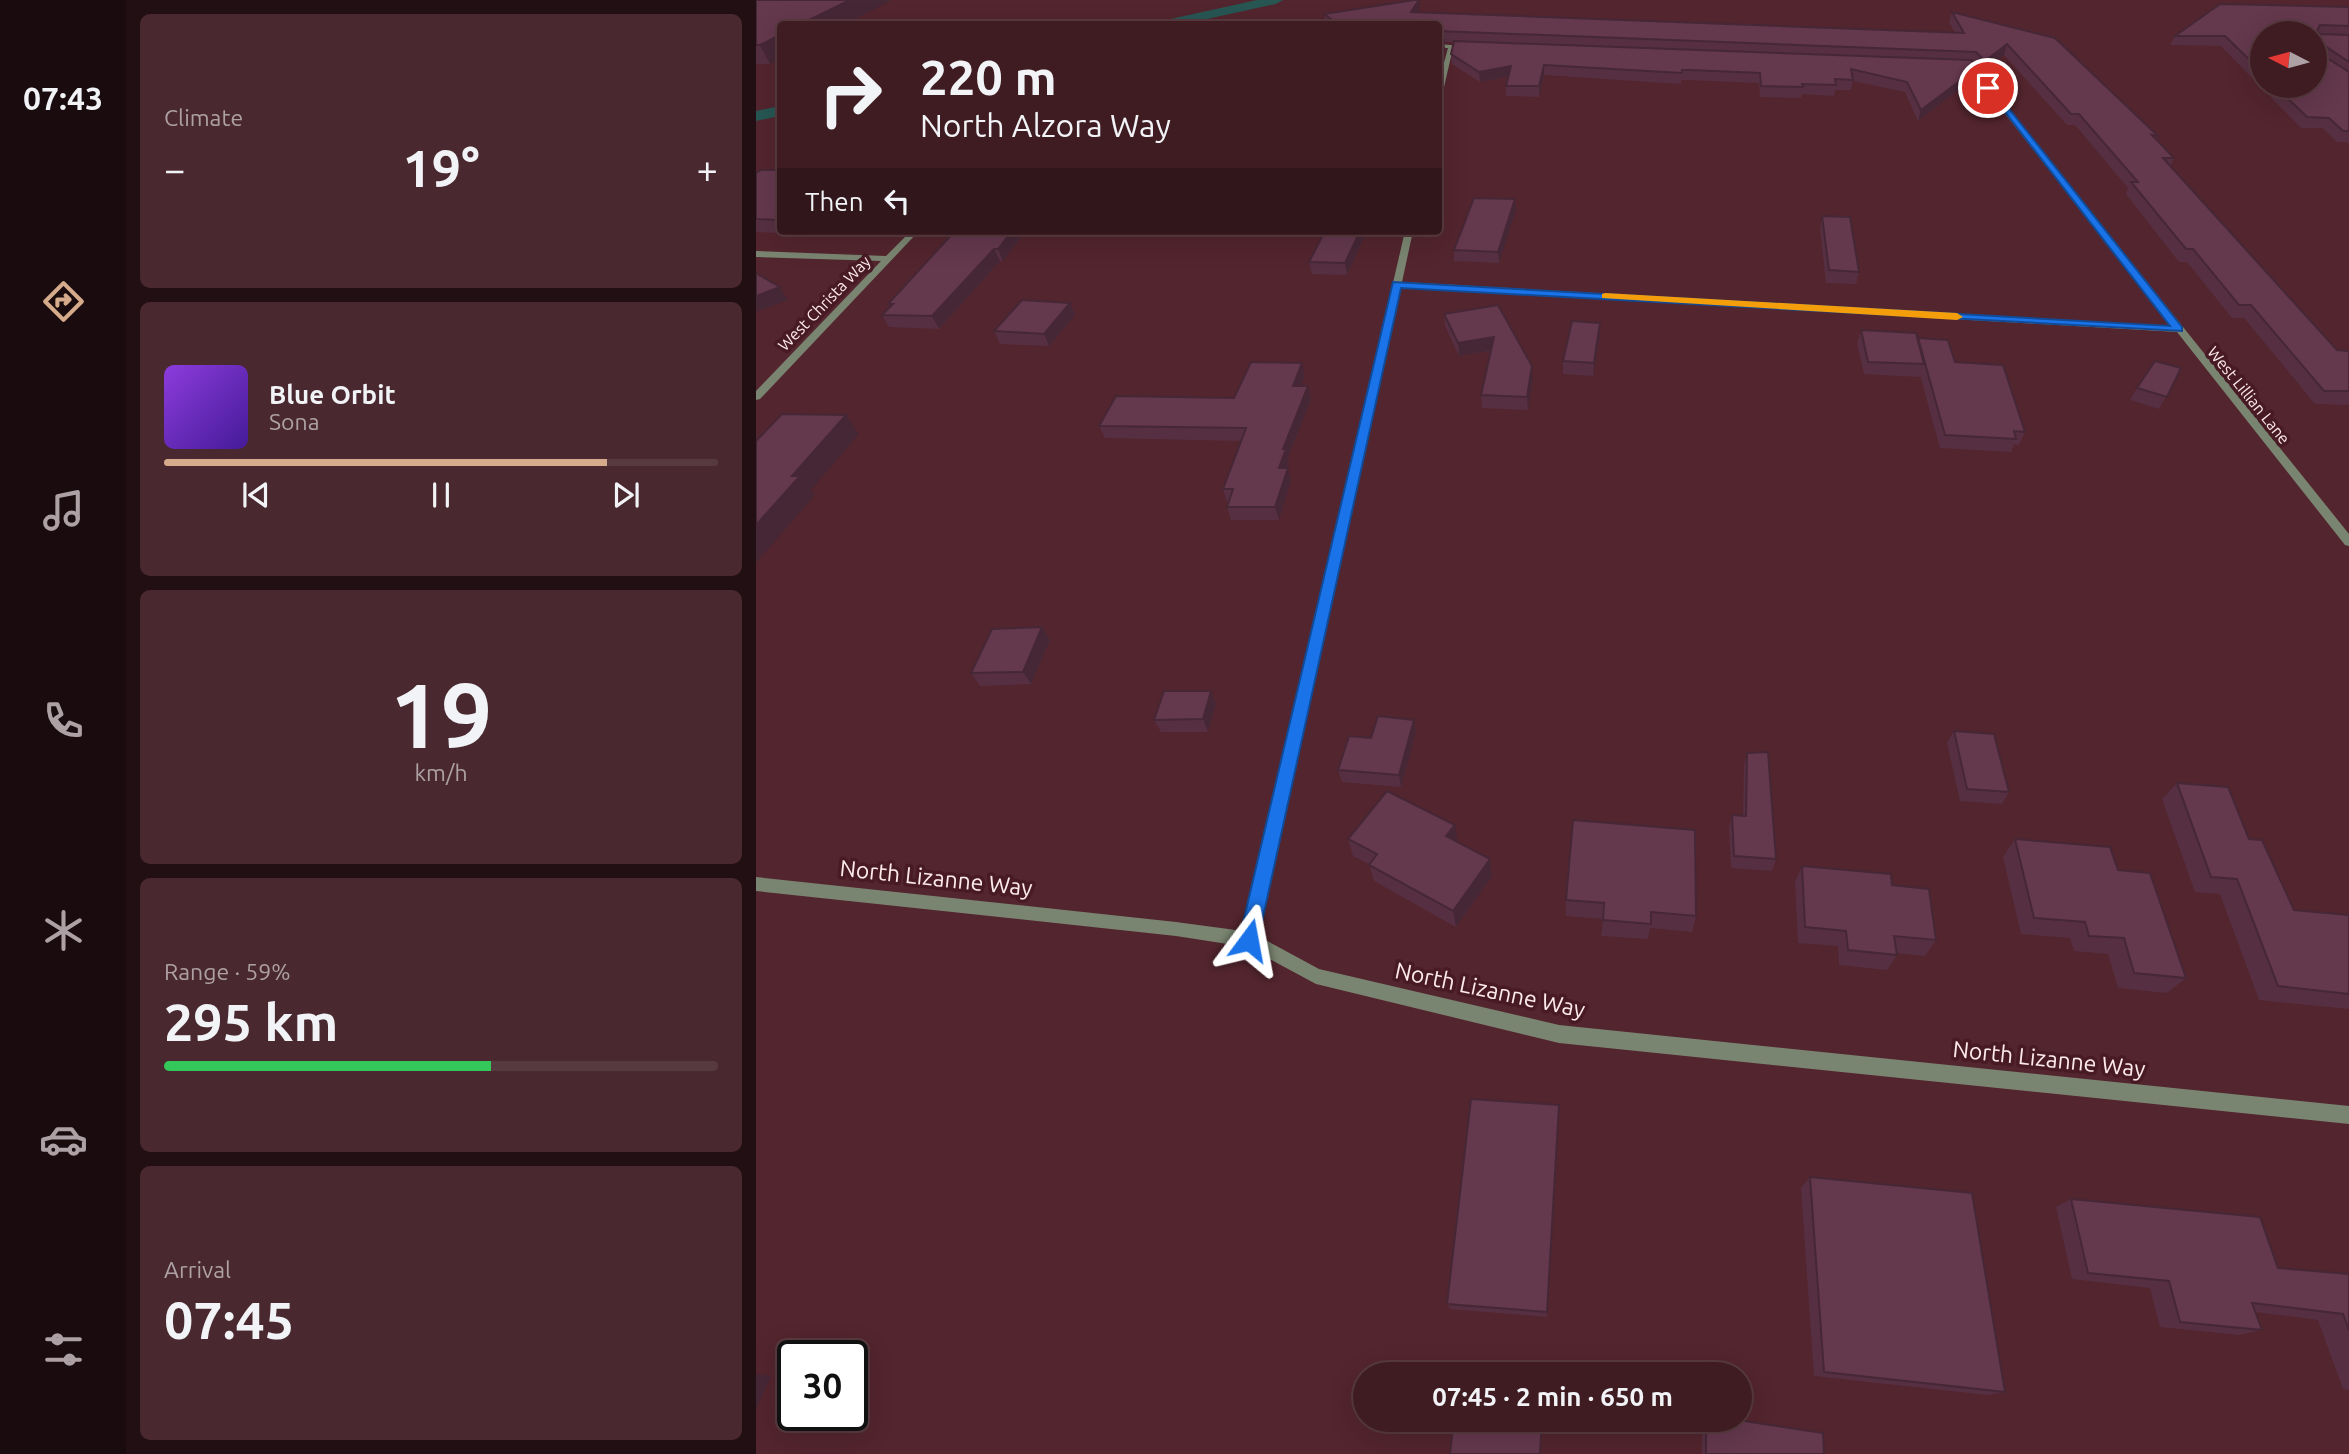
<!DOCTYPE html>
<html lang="en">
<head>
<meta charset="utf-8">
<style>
  body { margin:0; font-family:Ubuntu,sans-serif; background:#49292f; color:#f1f3f6; height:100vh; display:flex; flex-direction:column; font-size:26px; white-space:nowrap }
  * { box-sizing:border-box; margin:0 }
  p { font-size:23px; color:#ada1a5 }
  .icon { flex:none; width:38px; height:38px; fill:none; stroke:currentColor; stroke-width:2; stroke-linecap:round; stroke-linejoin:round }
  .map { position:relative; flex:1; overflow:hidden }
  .drawer { display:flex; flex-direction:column; gap:14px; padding:14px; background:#220f13; width:630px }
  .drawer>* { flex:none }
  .hud { position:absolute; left:21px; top:21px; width:665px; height:214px; border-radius:7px; box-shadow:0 7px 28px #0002,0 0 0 2px #573a40; background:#3e1c22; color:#f1f3f6; overflow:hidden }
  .needle { width:46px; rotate:276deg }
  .fabs { position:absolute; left:1494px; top:21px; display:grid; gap:14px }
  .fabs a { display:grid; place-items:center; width:77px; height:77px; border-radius:50%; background:#3e1c22; box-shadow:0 7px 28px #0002,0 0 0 2px #573a40; font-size:35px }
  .speed { position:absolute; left:21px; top:1340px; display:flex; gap:14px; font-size:35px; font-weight:700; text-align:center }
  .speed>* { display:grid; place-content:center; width:91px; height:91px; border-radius:50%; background:#3e1c22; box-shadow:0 7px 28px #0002,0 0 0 2px #573a40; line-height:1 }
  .speed .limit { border:4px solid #111; border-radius:10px; background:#fff; color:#111 }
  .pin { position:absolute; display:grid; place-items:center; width:60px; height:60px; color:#fff; margin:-30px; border:4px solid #fff; border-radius:50%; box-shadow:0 2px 7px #0007 }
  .me { position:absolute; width:77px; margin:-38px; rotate:13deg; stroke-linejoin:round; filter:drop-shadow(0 0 5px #0008) }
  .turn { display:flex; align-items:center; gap:24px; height:147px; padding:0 28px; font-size:32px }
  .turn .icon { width:91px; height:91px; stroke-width:2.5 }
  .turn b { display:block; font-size:49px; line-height:60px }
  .then { display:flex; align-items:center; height:66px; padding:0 28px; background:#0003; gap:14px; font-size:26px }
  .big { font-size:52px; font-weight:600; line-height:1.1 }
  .drawer .widget { flex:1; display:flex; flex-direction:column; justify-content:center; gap:10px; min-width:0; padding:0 24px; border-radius:10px; background:#49292f }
  .drawer .dial { align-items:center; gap:0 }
  .dial b { font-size:91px; line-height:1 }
  .song { display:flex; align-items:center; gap:21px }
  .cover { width:84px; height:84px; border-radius:10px; background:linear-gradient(135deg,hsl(270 70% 55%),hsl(260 70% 35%)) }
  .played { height:7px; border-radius:4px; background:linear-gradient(90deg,#d6ab8b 80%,#573a40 80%) }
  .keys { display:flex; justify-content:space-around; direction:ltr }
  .heat { display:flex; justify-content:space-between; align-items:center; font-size:38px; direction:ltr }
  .charge { height:10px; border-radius:5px; background:linear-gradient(90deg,#34c759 59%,#573a40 0) }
  .trip { position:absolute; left:597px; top:1362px; width:399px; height:70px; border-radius:35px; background:#3e1c22; box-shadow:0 7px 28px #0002,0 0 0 2px #573a40; font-weight:600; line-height:70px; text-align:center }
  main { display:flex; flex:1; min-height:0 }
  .dock { display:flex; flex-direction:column; width:126px; justify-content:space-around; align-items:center; background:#190b0e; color:#ada1a5 }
  .dock .icon { width:49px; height:49px }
  .dock .selected { color:#d6ab8b }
  .dock b { font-size:32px; color:#f1f3f6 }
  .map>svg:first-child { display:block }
</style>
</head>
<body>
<main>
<nav class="dock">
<b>07:43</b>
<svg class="icon selected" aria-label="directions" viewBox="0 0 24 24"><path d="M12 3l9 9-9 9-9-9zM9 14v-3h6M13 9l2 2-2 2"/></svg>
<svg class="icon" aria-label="music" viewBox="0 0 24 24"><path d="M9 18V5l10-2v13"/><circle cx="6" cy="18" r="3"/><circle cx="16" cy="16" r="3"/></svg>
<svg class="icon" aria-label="phone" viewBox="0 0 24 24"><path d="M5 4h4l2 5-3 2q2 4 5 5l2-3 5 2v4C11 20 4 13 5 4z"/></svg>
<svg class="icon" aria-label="climate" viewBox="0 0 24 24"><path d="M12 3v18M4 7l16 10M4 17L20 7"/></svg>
<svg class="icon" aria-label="car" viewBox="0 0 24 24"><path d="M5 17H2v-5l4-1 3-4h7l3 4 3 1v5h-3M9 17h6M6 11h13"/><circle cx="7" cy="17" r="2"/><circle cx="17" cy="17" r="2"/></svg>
<svg class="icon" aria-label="filters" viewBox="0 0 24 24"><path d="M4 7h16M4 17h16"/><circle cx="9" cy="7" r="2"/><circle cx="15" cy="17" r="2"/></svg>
</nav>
<section class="drawer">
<div class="widget"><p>Climate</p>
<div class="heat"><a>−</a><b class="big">19°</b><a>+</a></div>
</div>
<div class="widget">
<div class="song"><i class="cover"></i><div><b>Blue Orbit</b><p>Sona</p></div></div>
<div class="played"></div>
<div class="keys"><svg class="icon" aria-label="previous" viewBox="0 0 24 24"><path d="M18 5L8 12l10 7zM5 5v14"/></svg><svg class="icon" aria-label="pause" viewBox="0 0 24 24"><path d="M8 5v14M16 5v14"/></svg><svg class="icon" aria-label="next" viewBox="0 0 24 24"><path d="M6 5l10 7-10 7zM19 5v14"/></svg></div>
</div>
<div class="widget dial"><b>19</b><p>km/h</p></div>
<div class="widget"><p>Range · 59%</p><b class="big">295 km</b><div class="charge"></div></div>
<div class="widget"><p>Arrival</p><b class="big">07:45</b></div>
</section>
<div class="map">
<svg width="1593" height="1454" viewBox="0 0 1593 1454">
  <rect width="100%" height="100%" fill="#53252e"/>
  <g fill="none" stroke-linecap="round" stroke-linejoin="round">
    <g fill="#275653" fill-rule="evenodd">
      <polygon points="501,0 527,0 520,4 428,24 403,24 410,20"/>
      <polygon points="24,106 24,116 0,121 0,111"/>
    </g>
    <g fill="#7a8571" fill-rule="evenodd">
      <polygon points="682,44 719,47 697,48 685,100 682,102 682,85 692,48 682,48"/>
      <polygon points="1205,64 1217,65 1593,534 1593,546 1589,545 1421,332 645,287 502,936 563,969 803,1025 1593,1106 1593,1124 803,1043 560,984 491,947 420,936 0,891 0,877 420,922 487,931 649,231 657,231 646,282 1416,326 1213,68 1203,67"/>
      <polygon points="155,231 163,231 4,399 0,400 0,391 125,261 0,257 0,251 130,256"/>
    </g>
  </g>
  <g fill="#563042" fill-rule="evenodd">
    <polygon points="0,0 24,24 24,59 14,64 0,64"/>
    <path d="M 1593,7 L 1593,144 L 1591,142 L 1581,142 L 1567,128 L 1545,128 L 1465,46 L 1414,45 L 1419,36 ZM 1507,33 L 1559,86 L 1507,86 Z"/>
    <polygon points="664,9 662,12 1199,33 1193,22 1196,12 1299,38 1402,136 1400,140 1418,158 1414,166 1581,350 1593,351 1593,405 1559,404 1488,318 1476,318 1431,262 1423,262 1370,194 1372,188 1319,125 1311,125 1248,55 1226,72 1216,62 1218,78 1162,121 1149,92 1097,81 1095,90 1079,90 1078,96 1046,94 1045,98 1004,97 1003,83 932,80 925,80 925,84 788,75 783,97 750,96 750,86 752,77 724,82 696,64 695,54 698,42 688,42 689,51 686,60 682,61 682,24 570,24 568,14"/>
    <polygon points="24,170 24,231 93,231 88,236 0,232 0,173"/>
    <polygon points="760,210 743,263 698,261 698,250"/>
    <polygon points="1066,216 1103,272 1100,284 1070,283 1064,228"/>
    <polygon points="199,231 270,231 247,261 244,261 183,329 133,327 126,315 134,307 132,304"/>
    <polygon points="569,231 609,231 610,233 591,275 556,274 553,262"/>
    <polygon points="314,303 319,315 293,346 244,344 238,331"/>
    <polygon points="688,314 777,379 772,410 726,408 725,395 735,351 703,356 689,326"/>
    <polygon points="844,323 844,336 837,376 807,374 807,361"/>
    <polygon points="1105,330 1161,340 1199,362 1269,432 1263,445 1258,444 1255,452 1184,448 1164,375 1164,377 1108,374 1101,343"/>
    <polygon points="1425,368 1403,409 1374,400 1381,388"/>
    <polygon points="549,376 545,386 552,386 555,399 532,457 533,462 531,468 535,481 523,520 475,520 471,507 472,502 471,502 467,489 486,441 349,438 343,426 478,398"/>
    <polygon points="286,627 294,640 275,684 224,686 215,673"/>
    <polygon points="455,691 460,704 452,732 405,732 398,720"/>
    <polygon points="1198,731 1253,792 1246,804 1204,801 1191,743"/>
    <polygon points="660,732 645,787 586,782 582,770 615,738"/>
    <polygon points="991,753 1020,859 1016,871 975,868 973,827 976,815 987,816 988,765"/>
    <polygon points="1421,783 1493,839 1538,910 1593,915 1593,1009 1503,1000 1464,894 1439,892 1406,799"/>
    <polygon points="817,820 940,916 936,932 894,928 892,939 845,936 847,919 810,916 810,900"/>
    <polygon points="592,839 701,842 734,859 736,876 700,927 618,881 613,864 597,856"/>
    <polygon points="1259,839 1362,870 1430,978 1411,993 1362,988 1352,954 1318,951 1314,938 1265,934 1247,857"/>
    <polygon points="1046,866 1136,885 1180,940 1169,956 1141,953 1141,955 1131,970 1083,965 1082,946 1042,943 1039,882"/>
    <polygon points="803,1105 791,1317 694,1309 691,1304"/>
    <polygon points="1054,1177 1249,1392 1232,1395 1058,1376 1045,1188"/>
    <polygon points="1315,1199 1522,1268 1593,1274 1593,1390 1587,1389 1562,1320 1500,1312 1506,1330 1483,1335 1404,1327 1394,1288 1316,1279 1300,1207"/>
    <polygon points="946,1419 975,1419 1068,1454 946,1454"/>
  </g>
  <g fill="#462736">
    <polygon points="94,0 136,0 90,24 45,24"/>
    <polygon points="663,0 664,9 655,22 655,12"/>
    <polygon points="24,35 24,59 14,64 4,45"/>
    <polygon points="688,40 689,51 686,60 682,61 682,51"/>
    <polygon points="1251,44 1248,55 1226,72 1229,61"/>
    <polygon points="788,65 788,75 783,97 783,86"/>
    <polygon points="755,66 755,76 724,82 723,72"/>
    <polygon points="1221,68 1218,78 1162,121 1165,110"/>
    <polygon points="759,199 760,210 743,263 742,252"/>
    <polygon points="85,231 93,231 88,236"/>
    <polygon points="256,231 270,231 247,261 242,249"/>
    <polygon points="604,231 609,231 610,233 591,275 589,263"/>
    <polygon points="238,249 244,261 183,329 176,316"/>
    <polygon points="24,287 32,300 0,312 0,296"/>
    <polygon points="314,303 319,315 293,346 288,334"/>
    <polygon points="844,323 844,336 837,376 838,363"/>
    <polygon points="738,337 738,350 703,356 702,343"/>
    <polygon points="546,363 549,376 540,399 537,386"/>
    <polygon points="776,366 777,379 772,410 771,397"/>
    <polygon points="552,386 555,399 532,457 533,462 526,481 523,468 527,449"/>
    <polygon points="90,415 103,434 55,490 59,495 0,563 0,525 36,476"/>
    <polygon points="532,468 535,481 523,520 519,507"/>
    <polygon points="286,627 294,640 275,684 267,672"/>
    <polygon points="455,691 460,704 452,732 447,719"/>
    <polygon points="658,720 660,732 645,787 643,775"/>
    <polygon points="699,825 702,842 690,836"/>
    <polygon points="734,859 736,876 700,927 697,911"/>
    <polygon points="0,1374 15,1376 0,1409"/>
  </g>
  <g fill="#64384d" stroke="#462736" stroke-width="2">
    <polygon points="0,0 94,0 45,24 24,24 24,35 4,45 0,45"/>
    <polygon points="658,0 663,0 655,12 1208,33 1196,12 1299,38 1402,136 1396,135 1418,158 1407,158 1581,350 1593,351 1593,391 1568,391 1495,305 1483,305 1437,249 1430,249 1375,182 1382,182 1323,114 1315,114 1251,44 1229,61 1220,52 682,31 682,24 582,24 568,14"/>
    <polygon points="1464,4 1593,7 1593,26 1564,25 1561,31 1564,34 1593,35 1593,62 1566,44 1562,44 1563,53 1593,72 1593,131 1587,131 1573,118 1551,117 1519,86 1559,86 1559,33 1507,33 1507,73 1469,36 1419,36"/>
    <polygon points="682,40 688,40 685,50 682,51"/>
    <polygon points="698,41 1215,60 1221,68 1165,110 1151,82 1095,69 1097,80 1079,79 1080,85 1046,84 1047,87 1005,86 1004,73 933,70 926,70 926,73 788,65 783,86 750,86 755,66 723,72 695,54"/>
    <polygon points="5,170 24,170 24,220 0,219 0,173"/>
    <polygon points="718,198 759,199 742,252 698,250"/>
    <polygon points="1066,216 1094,217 1103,272 1073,270"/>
    <polygon points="199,231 256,231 242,249 238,249 176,316 126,315 137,304 132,304"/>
    <polygon points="569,231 604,231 589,263 553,262"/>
    <polygon points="0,273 24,287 0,296"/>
    <polygon points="266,300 314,303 288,334 238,331"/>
    <polygon points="742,305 776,366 771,397 725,395 738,337 702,343 688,314"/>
    <polygon points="816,321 844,323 838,363 807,361"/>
    <polygon points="1105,330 1160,333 1168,364 1112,362"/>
    <polygon points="1162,338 1192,340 1199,362 1247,365 1269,432 1258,431 1260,439 1189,435"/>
    <polygon points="1399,361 1425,368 1411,397 1381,388"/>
    <polygon points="495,362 546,363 537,386 552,386 527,449 530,449 523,468 532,468 519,507 471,507 477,489 467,489 490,428 343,426 360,396 478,398"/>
    <polygon points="26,414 90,415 36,476 44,476 0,525 0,441"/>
    <polygon points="286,627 267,672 215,673 236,629"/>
    <polygon points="408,691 455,691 447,719 398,720"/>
    <polygon points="622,716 658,720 643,775 582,770 593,736 615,738"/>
    <polygon points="1198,731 1238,734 1253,792 1211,789"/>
    <polygon points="1012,752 1020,859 978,856 976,815 990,816 991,753"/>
    <polygon points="1421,783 1472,787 1493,839 1506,840 1538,910 1593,915 1593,994 1522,986 1481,879 1455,877"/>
    <polygon points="631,791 699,825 690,836 734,859 697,911 613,865 621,854 592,839"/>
    <polygon points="817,820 939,830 940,916 895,912 895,924 847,920 848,903 810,900"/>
    <polygon points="1259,839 1354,847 1362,870 1394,873 1430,978 1378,973 1368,938 1333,936 1329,922 1278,918"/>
    <polygon points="1046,866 1135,874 1136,885 1173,889 1180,940 1138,936 1141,955 1092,950 1090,931 1049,927"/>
    <polygon points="715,1099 803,1105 791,1312 691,1304"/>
    <polygon points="1054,1177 1216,1193 1249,1392 1068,1372"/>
    <polygon points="1315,1199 1504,1217 1522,1268 1593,1274 1593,1330 1587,1314 1496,1303 1506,1330 1424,1322 1413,1281 1332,1273"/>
    <polygon points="702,1366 788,1370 787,1374 702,1374"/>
    <polygon points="698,1419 786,1419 784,1454 694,1454"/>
    <polygon points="950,1419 975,1419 1067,1433 1068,1454 950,1454"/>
  </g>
  <polygon fill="#1a73e8" stroke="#114b97" stroke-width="2" points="1229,86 1235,86 1426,327 1426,331 645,288 502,940 499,946 493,949 486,946 483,940 637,282 1414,326"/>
  <polygon fill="#f59e0b" points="849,293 1201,313 1207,317 1201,320 846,298 846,294"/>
  <g text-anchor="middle" stroke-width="7" stroke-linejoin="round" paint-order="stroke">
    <g font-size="16" fill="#fdeaec" stroke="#481b24">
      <text transform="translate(68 303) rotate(-46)" y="6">West Christa Way</text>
      <text transform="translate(1493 395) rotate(51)" y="6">West Lillian Lane</text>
    </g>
    <g font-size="23" fill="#fdeaec" stroke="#481b24">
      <text transform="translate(180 878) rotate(6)" y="8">North Lizanne Way</text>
      <text transform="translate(734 990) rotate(12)" y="8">North Lizanne Way</text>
      <text transform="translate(1293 1059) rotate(6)" y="8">North Lizanne Way</text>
    </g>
  </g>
</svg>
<div class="fabs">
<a><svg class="needle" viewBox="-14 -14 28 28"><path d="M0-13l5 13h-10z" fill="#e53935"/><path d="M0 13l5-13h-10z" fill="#ada1a5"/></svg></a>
</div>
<div class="speed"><div class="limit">30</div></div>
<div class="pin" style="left:1232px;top:88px;background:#d93025"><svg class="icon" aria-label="arrive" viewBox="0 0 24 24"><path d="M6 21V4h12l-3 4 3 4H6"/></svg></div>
<svg class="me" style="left:493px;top:940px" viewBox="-20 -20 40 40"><path d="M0-17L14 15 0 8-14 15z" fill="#1a73e8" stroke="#fff" stroke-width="4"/></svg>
<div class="trip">07:45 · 2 min · 650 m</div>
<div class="hud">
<div class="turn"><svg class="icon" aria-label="right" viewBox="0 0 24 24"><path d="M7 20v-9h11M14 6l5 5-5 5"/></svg><div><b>220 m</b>North Alzora Way</div></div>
<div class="then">Then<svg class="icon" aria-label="left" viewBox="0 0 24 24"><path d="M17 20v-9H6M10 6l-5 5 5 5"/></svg></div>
</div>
</div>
</main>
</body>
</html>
